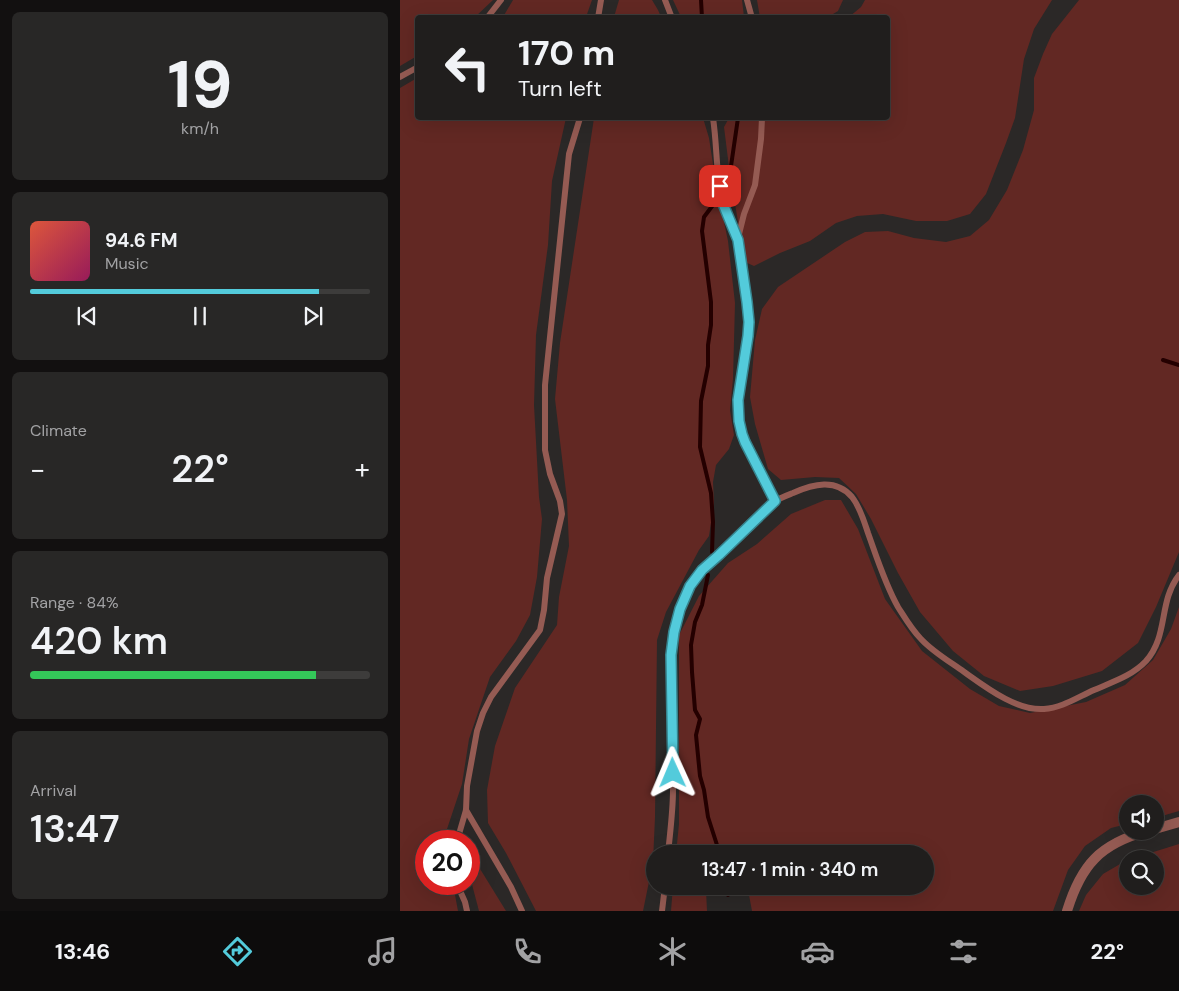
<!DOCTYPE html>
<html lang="en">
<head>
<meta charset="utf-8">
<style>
  body { margin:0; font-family:"DM Sans",sans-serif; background:#282726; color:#f1f3f6; height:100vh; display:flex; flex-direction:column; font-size:19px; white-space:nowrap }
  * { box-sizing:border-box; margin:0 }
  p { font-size:16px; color:#a2a2a4 }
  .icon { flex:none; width:28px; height:28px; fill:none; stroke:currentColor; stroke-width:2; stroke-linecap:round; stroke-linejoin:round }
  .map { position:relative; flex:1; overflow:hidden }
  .panel { display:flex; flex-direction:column; gap:12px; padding:12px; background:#121010; width:400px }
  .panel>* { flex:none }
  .banner { position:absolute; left:15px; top:15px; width:475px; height:105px; border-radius:5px; box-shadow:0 5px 20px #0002,0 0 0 1px #3d3c3b; background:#201e1d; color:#f1f3f6; overflow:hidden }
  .controls { position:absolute; left:719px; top:795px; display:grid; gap:10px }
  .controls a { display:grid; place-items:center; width:45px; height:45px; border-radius:50%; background:#201e1d; box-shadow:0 5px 20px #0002,0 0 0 1px #3d3c3b; font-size:25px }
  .speed { position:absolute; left:15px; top:830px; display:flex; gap:10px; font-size:25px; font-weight:700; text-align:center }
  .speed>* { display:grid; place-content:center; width:65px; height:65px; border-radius:50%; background:#201e1d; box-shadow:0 5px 20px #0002,0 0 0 1px #3d3c3b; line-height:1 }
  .speed .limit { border:8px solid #d22; background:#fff; color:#111 }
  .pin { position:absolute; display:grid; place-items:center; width:42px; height:42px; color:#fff; margin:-21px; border-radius:10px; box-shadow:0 2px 8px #0006 }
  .me { position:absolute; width:55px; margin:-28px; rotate:359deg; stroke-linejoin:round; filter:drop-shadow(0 0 4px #0008) }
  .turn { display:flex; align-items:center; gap:18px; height:105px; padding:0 20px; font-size:22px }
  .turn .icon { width:65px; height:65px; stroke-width:2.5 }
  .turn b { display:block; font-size:35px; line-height:42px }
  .big { font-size:38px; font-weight:600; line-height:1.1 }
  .panel .widget { flex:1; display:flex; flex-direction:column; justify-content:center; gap:8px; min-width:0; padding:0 18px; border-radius:8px; background:#282726 }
  .panel .dial { align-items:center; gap:0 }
  .dial b { font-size:65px; line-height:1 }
  .song { display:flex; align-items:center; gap:15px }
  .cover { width:60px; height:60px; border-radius:8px; background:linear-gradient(135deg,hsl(10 70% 55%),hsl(330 70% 35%)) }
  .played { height:5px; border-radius:2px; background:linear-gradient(90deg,#53cbdb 85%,#3d3c3b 85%) }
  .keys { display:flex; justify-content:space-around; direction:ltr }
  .heat { display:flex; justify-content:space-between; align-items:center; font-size:28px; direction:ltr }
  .charge { height:8px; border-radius:4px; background:linear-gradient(90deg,#34c759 84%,#3d3c3b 0) }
  .trip { position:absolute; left:246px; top:845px; width:288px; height:50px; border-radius:25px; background:#201e1d; box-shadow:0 5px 20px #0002,0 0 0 1px #3d3c3b; font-weight:600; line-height:50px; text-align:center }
  .tabs { display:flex; height:80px; justify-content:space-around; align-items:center; background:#0d0c0c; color:#a2a2a4 }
  .tabs .icon { width:35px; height:35px }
  .tabs .active { color:#53cbdb }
  .tabs b { font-size:22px; color:#f1f3f6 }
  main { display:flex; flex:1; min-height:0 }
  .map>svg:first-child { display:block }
</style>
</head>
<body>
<main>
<section class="panel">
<div class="widget dial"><b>19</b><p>km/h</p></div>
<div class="widget">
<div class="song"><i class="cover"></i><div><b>94.6 FM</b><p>Music</p></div></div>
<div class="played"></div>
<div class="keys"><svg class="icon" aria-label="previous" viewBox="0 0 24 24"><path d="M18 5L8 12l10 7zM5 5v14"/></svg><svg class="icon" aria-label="pause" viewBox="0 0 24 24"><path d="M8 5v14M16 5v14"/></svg><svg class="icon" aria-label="next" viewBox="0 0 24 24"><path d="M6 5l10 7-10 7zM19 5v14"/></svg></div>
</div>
<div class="widget"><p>Climate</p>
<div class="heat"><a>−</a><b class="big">22°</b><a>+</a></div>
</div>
<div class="widget"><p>Range · 84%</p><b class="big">420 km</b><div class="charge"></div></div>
<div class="widget"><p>Arrival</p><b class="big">13:47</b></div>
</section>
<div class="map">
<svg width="779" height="911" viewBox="0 0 779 911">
  <rect width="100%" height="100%" fill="#2b2827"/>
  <g fill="#622823">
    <polygon points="0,0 93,0 75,17 18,18 17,56 0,66"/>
    <polygon points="113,0 192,0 186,17 103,17"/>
    <polygon points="219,0 252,0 258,10 261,17 214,17"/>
    <polygon points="273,0 342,0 344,17 281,17"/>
    <polygon points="357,0 443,0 438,11 428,17 360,18"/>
    <polygon points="465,0 652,0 634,29 624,59 615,118 606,143 586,194 570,214 547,221 516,221 483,214 457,216 436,223 410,241 380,253 354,266 345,262 330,175 324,127 329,118 488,118 488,18 449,17 461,7"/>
    <polygon points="679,0 779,0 779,552 756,607 738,643 702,671 653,686 620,691 584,676 553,651 520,612 498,573 471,519 456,494 439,478 415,477 381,480 368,469 355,424 350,397 355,340 362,309 378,287 445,242 465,232 488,231 514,238 546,242 570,236 589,220 607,190 623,150 634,110 634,78 643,54 652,34"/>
    <polygon points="17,78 18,118 166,118 152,181 148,245 136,335 134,405 139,497 142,519 137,577 130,615 116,641 90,677 69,739 62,784 47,829 47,841 26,841 26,884 53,884 58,911 0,911 0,88"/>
    <polygon points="194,118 303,118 309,138 316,184 328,241 335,303 333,379 330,410 334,435 329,449 316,465 313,482 314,503 309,536 299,550 266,612 257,640 255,817 253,862 243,911 136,911 106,853 88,823 87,790 95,746 115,688 157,625 159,597 169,546 167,500 155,399 160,343"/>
    <polygon points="425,500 441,500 458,529 485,599 522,651 570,689 599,706 630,713 686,702 725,685 753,660 771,629 779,607 779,811 755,818 755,804 728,804 727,824 711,828 685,846 668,870 653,911 352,911 349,895 345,886 525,886 525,854 276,854 279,824 279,635 299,596 328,563 357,544 391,514"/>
    <polygon points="779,844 779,911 679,911 686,895 703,874 727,860 728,886 755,886 755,859 731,859"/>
    <polygon points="69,851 106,911 79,911 69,873"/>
    <polygon points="273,886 307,886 306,890 307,911 271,911"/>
  </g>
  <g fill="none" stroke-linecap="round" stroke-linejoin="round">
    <g stroke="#240000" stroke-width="4">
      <polyline points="301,0 302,18"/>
      <polyline points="327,182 331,166 338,118"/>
      <polyline points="763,360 779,365"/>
      <polyline points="312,552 313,522 311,493 300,447 301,401 308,366 308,345 311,325 311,302 302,231 304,217 313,205"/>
      <polyline points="308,575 302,605 295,622 291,645 292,672 295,710 300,719 296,735 300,776 304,790 308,817 317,845 323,850 322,854"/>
      <polyline points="327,886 328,895"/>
    </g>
    <g stroke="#955b53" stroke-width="6">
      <polyline points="265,0 272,18"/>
      <polyline points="347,0 352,18"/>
      <polyline points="87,18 101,0"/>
      <polyline points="198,18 201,0"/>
      <polyline points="0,77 18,67"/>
      <path d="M 313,118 C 317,144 316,171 321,197 C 323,210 334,226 338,239 C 345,265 347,293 349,319 C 352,363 326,397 345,442 L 375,501"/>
      <polyline points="338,238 344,214 355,185 361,139 362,118"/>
      <polyline points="66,810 111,887 122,911"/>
      <polyline points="57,841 66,810 67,786 77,731 83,713 91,697 140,630 144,610 147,578 162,514 160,501 150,474 145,450 145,385 169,154 180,118"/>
      <path d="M 268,854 C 270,833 273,811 273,790 C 274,760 272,730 272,700 C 271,661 270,620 291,585 C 301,567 318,556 332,542 C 343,532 353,521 364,511 C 368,508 371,504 375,501 C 380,498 388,495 393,493 C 413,484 436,478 452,497 C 460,507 464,521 468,533 C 477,558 485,584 498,607 C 505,618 512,630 521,639 C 532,651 547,660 560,669 C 583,685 615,711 644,709 C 662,708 678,697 694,690 C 712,682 732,676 746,661 C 769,635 758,602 779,575"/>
      <polyline points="57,884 65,902 67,911"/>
      <polyline points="262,911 265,886"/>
    </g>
    <g stroke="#955b53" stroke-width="10">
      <polyline points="755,829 779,822"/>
      <path d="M 667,911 C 681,865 700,844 747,831"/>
    </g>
  </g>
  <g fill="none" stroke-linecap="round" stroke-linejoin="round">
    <defs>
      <polyline id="route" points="273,773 271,655 274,632 280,609 290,586 302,570 319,555 375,501 345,442 342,434 339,421 338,400 348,336 349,322 347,302 338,240 321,199 320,186"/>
    </defs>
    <use href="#route" stroke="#36848e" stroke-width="12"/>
    <use href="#route" stroke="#53cbdb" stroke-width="9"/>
  </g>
</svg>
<div class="controls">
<a><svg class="icon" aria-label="sound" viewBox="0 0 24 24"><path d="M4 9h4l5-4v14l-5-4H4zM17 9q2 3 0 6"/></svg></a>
<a><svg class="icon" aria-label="search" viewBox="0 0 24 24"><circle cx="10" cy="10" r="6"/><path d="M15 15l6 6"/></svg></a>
</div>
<div class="speed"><div class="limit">20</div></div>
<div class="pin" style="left:320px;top:186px;background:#d93025"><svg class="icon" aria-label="arrive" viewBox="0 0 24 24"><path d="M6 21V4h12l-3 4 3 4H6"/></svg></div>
<svg class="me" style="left:273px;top:773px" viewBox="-20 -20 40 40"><path d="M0-17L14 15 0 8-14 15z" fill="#53cbdb" stroke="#fff" stroke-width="4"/></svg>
<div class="trip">13:47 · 1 min · 340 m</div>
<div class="banner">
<div class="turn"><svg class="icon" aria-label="left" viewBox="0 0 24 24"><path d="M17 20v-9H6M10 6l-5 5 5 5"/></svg><div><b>170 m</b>Turn left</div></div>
</div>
</div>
</main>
<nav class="tabs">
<b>13:46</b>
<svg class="icon active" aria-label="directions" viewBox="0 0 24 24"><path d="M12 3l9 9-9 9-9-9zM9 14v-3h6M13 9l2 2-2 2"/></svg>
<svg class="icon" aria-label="music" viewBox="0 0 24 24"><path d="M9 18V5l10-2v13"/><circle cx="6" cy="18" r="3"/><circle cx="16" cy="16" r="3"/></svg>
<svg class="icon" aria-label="phone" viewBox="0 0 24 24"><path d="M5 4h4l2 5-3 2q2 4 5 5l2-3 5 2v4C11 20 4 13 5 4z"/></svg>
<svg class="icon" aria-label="climate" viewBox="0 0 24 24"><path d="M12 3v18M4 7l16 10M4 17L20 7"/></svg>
<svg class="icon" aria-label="car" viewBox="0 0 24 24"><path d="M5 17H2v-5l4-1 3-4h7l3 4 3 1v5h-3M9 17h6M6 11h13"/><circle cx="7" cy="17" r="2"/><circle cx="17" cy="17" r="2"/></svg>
<svg class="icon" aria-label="filters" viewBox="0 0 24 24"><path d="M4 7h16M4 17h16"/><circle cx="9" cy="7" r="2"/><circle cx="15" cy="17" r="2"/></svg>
<b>22°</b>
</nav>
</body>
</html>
